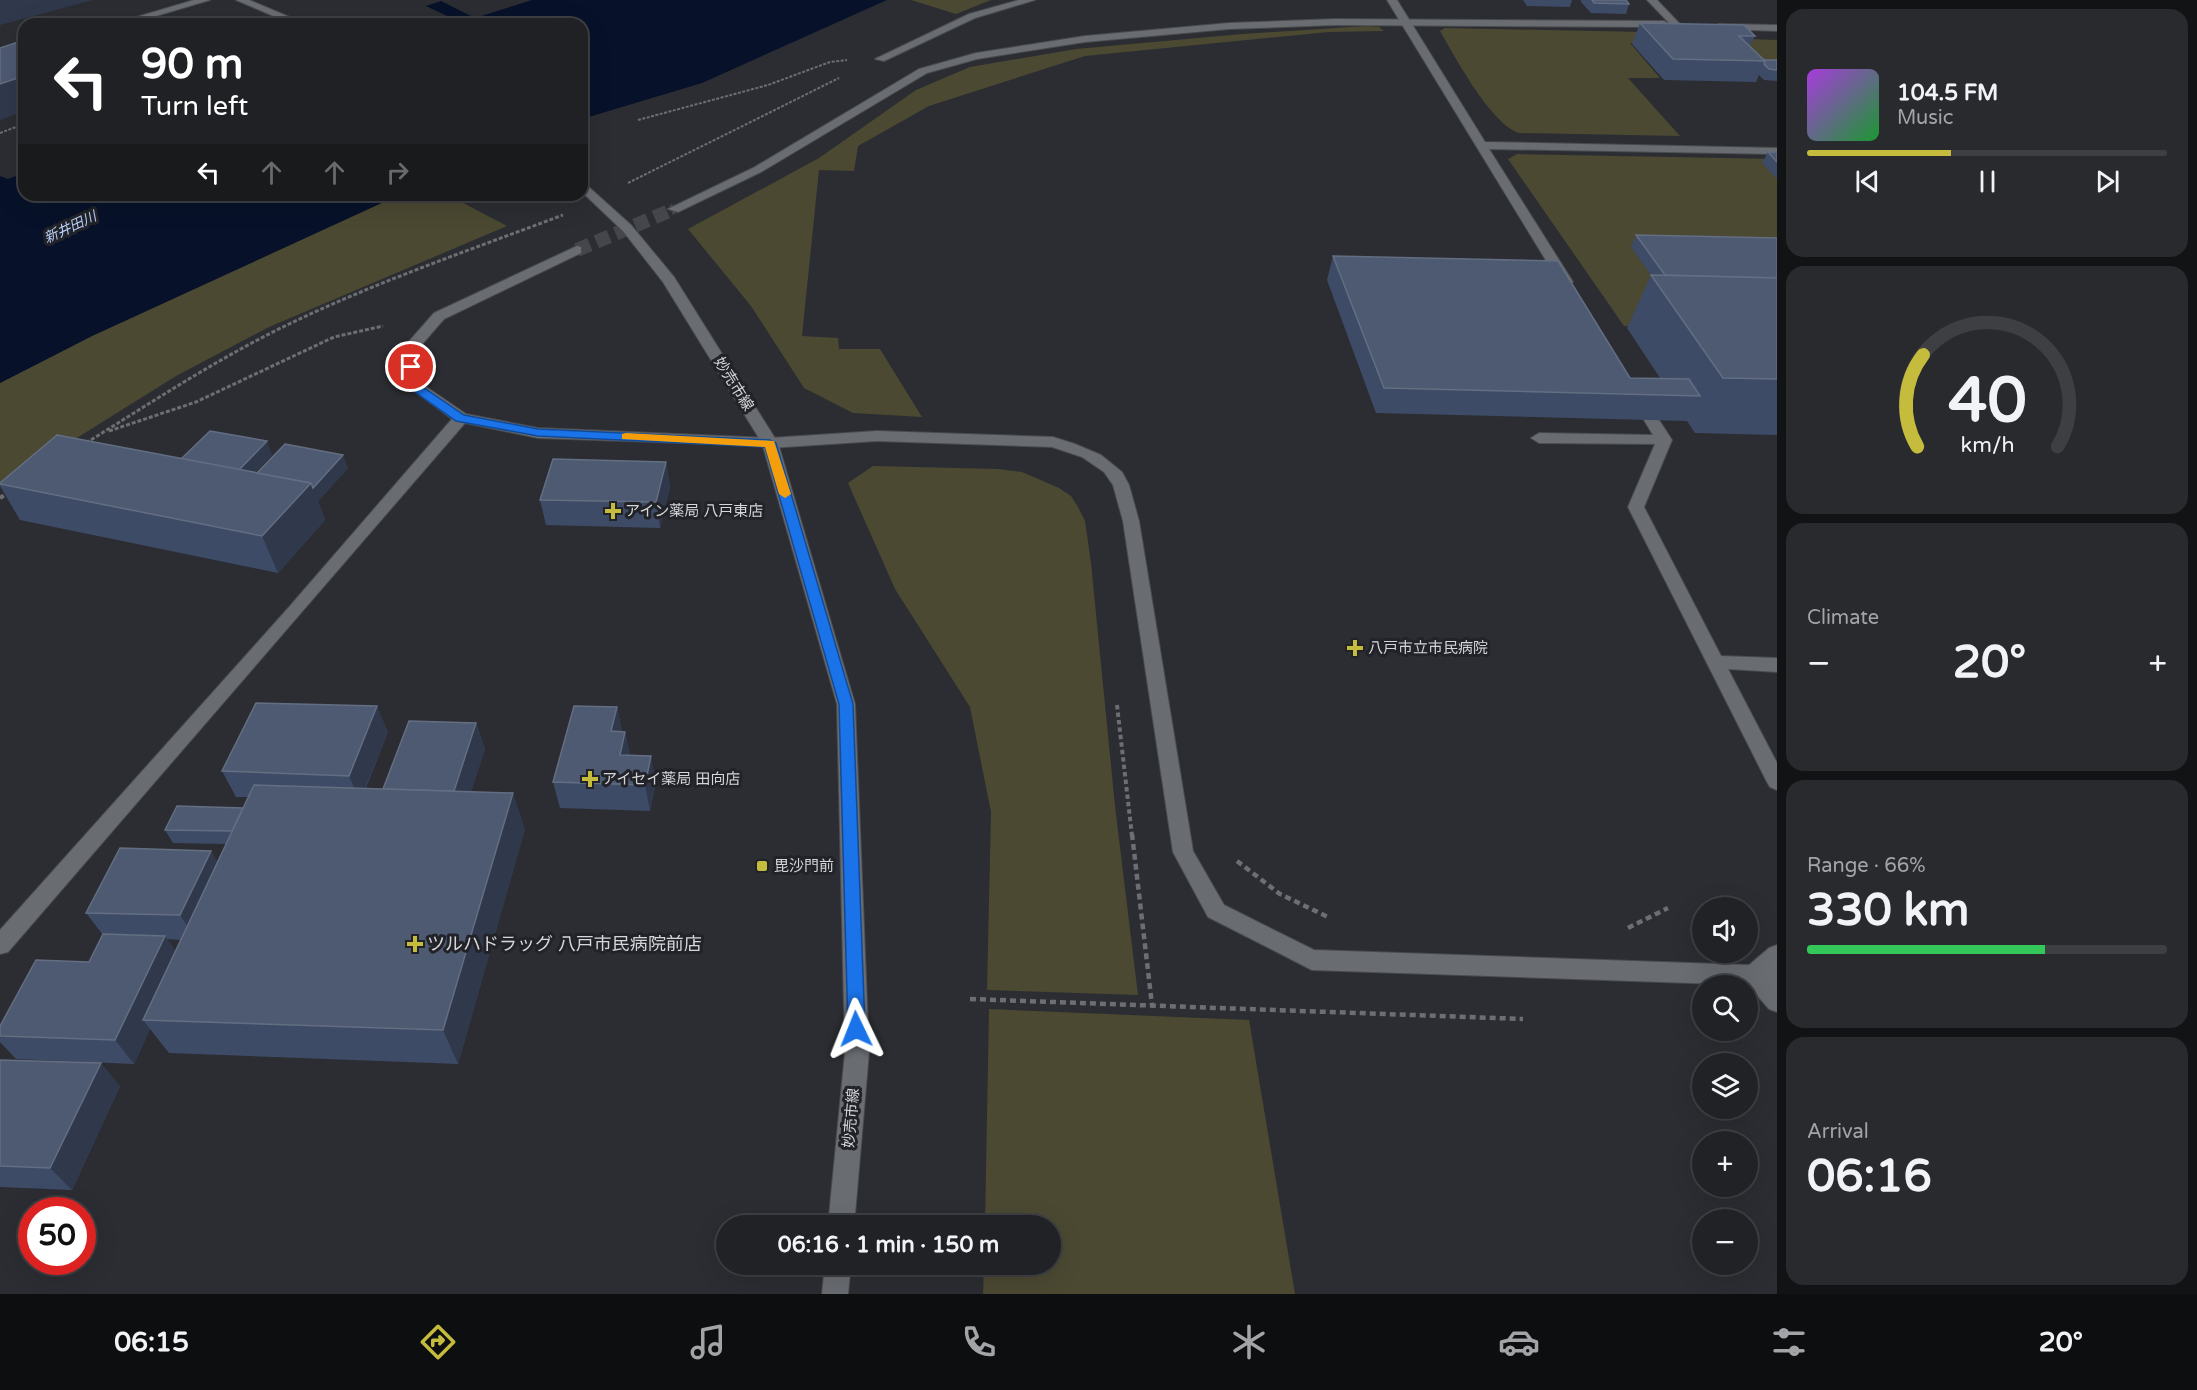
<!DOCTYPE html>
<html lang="en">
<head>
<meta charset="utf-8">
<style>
  body { margin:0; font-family:"Varela Round","Noto Sans JP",sans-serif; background:#282a2e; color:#f1f3f6; height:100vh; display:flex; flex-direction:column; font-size:22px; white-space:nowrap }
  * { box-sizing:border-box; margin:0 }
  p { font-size:20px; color:#a2a4a7 }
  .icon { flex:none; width:33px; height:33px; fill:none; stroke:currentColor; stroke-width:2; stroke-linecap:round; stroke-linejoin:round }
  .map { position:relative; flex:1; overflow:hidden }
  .details { display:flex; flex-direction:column; gap:9px; padding:9px; background:#121315; width:420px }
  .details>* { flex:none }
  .guide { position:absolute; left:18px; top:18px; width:570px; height:183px; border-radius:18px; box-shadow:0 6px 24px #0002,0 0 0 2px #3d3f43; background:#202124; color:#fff; overflow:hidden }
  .controls { position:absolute; left:1692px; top:897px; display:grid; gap:12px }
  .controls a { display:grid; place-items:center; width:66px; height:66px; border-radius:50%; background:#202226; box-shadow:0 6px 24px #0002,0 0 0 2px #3d3f43; font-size:30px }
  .speed { position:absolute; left:18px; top:1197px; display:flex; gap:12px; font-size:30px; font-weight:700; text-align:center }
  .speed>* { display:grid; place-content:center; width:78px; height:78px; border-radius:50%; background:#202226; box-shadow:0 6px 24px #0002,0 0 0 2px #3d3f43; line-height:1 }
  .speed .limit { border:9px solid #d22; background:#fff; color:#111 }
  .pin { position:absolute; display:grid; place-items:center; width:51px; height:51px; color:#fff; margin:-26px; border:3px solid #fff; border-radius:50%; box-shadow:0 2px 6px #0007 }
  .me { position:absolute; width:66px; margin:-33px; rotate:358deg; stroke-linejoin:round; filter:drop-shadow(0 0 4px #0008) }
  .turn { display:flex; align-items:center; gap:21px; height:126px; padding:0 24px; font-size:27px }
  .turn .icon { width:78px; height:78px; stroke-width:2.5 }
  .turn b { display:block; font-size:42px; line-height:51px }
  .lanes { display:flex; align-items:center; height:57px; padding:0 24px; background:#0003; justify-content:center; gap:30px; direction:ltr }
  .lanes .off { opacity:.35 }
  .big { font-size:45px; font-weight:700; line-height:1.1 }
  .details .widget { flex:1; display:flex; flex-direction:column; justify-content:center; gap:9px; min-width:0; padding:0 21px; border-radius:18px; background:#282a2e }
  .details .dial { align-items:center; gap:0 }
  .dial svg { height:156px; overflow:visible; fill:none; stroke:#3d3f43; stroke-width:7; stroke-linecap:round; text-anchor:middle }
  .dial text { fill:#f1f3f6; stroke:none }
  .song { display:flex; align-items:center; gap:18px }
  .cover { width:72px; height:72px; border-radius:9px; background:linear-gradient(135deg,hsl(280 70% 55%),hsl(130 70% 35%)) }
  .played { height:6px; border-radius:3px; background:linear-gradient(90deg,#c5bc3d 40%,#3d3f43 40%) }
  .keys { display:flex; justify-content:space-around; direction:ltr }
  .heat { display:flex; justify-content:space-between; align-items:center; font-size:33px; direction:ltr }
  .charge { height:9px; border-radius:4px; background:linear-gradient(90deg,#34c759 66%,#3d3f43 0) }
  .trip { position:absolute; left:716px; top:1215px; width:345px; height:60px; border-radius:30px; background:#202226; box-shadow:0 6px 24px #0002,0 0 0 2px #3d3f43; font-weight:700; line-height:60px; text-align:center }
  .tabs { display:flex; height:96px; justify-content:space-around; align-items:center; background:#0d0e0f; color:#a2a4a7 }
  .tabs .icon { width:42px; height:42px }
  .tabs .active { color:#c5bc3d }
  .tabs b { font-size:27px; color:#f1f3f6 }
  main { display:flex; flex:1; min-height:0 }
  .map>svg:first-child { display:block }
</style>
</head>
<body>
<main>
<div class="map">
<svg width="1777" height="1294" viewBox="0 0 1777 1294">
  <rect width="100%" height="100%" fill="#2b2d32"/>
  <g fill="#4b4932">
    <polygon points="911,0 991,0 956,14"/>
    <polygon points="1367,26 1379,27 1384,31 1329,32 1085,56 929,106 858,146 854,171 819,170 802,336 838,338 839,349 880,349 922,417 853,413 804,388 751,306 688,229 819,158 916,90 970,67 1076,49 1242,34"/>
    <path d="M 1445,28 L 1644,32 L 1660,36 L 1777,40 L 1777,70 L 1735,44 L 1630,43 L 1660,78 L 1628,78 L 1680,136 L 1519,133 C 1491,124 1455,57 1440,31 Z"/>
    <polygon points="1517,154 1777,159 1777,329 1624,326 1508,159"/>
    <polygon points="399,195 448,195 507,226 269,327 176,376 0,486 0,383 92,336"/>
    <polygon points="873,466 998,469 1022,472 1059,488 1071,496 1078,507 1085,521 1091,563 1115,806 1138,995 987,990 991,812 970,707 895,589 848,483"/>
    <polygon points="989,1009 1249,1020 1295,1294 983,1294 984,1265 1050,1264 1050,1226 985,1225"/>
  </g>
  <g fill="#07122a">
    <polygon points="532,0 887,0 702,83 582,119 582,24 454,24 460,22 426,6 441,1 475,18"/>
    <polygon points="24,173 24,195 399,195 92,336 0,383 0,176 8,179"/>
  </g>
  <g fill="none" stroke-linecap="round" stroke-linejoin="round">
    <polyline stroke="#44464b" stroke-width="10" stroke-dasharray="10 5" stroke-linecap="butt" points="671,210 674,209"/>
    <polyline stroke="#44464b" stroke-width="14" stroke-dasharray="14 7" stroke-linecap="butt" points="577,250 674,209"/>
    <defs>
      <g id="lane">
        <polygon points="1387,0 1397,0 1485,142 1777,148 1777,154 1489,149 1573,282 1566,286 1561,285"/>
        <polygon points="1639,396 1644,397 1672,440 1644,507 1721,656 1777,658 1777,672 1728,669 1777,763 1777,790 1770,787 1767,782 1628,507 1655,444 1539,443 1531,438 1539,433 1653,435 1632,400"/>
        <polygon points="877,431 1053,437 1075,444 1101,455 1122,472 1129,485 1139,521 1193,851 1224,905 1314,950 1749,965 1769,948 1777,945 1777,1012 1769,1009 1748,985 1312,970 1208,917 1173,852 1123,521 1113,485 1104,472 1082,457 1052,447 877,441 770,448 762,443 770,438"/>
      </g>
      <g id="street">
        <polygon points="1019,0 1035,0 975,18 884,61 875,59 969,14"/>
        <polygon points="1647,0 1657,0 1679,23 1679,27 1673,27"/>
        <polygon points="1335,19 1664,21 1669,24 1664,27 1335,25 1229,29 1085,42 977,59 927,73 761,172 678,212 668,209 753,168 919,69 976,53 1085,36 1229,23"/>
        <polygon points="1719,24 1777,25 1777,31 1722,29 1717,26"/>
        <polygon points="577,246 581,247 581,253 444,319 417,350 419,382 466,414 538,428 770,438 775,440 778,443 775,446 538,438 465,423 8,952 0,954 0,930 290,606 452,419 405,384 405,346 434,313"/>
      </g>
      <g id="secondary">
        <polygon points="194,0 210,0 129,24 113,24"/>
        <polygon points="236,0 249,0 306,24 292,24"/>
        <polygon points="582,181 631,225 674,277 778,443 855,704 869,1052 854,1226 828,1226 845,1052 837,704 762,443 663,282 623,231 582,192"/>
        <polygon points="825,1264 851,1264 848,1294 822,1294"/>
      </g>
    </defs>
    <use href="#lane" stroke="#494b4f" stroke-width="2"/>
    <use href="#street" stroke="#494b4f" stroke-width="2"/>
    <use href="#secondary" stroke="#494b4f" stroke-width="2"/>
    <g stroke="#6c6e72" stroke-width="2" stroke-dasharray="3 1.5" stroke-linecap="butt">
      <polyline points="638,120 768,85 830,62 847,60"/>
      <polyline points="0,133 24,124"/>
      <polyline points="628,183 839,78"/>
    </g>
    <g stroke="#6c6e72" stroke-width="3" stroke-dasharray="4 2" stroke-linecap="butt">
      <polyline points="109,431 196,402 334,337 383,326"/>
      <path d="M 86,443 C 152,402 217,359 287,325 C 376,282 470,250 563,215"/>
    </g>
    <g stroke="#6c6e72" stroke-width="4" stroke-dasharray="4.5 3" stroke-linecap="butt">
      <polyline points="0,498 9,492"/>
      <polyline points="1117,705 1132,836"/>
    </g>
    <g stroke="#6c6e72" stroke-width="4.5" stroke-dasharray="6 4" stroke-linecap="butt">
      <polyline points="1132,834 1152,1005"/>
      <polyline points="1237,861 1280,894 1330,918"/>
      <polyline points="1628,928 1668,908"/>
      <polyline points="970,999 1523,1019"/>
    </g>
    <use href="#lane" fill="#696c71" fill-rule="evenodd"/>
    <use href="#street" fill="#696c71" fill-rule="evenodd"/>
    <use href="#secondary" fill="#696c71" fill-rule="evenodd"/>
  </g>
  <g fill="#3e4b66" fill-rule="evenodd">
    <polygon points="1523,0 1572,0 1570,7 1527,6"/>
    <polygon points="1581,0 1626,0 1629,4 1626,14 1591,13 1581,2"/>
    <polygon points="1640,23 1755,36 1750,46 1764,60 1777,60 1777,81 1764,80 1759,75 1756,82 1664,80 1632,44"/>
    <polygon points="1768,152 1777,152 1777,179 1762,163"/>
    <polygon points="1636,235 1777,238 1777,435 1695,433 1687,421 1376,413 1327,280 1333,256 1630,378 1660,378 1627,328 1651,275 1631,247"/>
    <polygon points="272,455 254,473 348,468 318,501 325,520 278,573 20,520 0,486 0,483"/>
    <polygon points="666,462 670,487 660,528 546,525 540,500"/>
    <polygon points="617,707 622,732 625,732 630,755 656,782 650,811 560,808 553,782"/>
    <path d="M 476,723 L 485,749 L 471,791 L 525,829 L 458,1064 L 169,1053 L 150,1029 L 134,1064 L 16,1059 L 0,1042 L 0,1026 L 89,962 L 103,935 L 86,913 L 211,851 L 217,862 L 226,844 L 173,843 L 165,830 L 243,808 L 248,797 L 236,797 L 222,771 L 388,732 L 366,788 L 383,789 ZM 167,939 L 181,940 L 175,951 Z"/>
    <polygon points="0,1060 120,1086 72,1190 0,1187"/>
  </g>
  <g fill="#30394c">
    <polygon points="0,0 93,0 0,25"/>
    <polygon points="24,76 24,111 0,120 0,84"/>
    <polygon points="267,441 272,455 236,491 230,478"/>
    <polygon points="343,455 348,468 318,501 325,520 278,573 262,536 311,483"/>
    <polygon points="666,462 670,487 660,528 656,502"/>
    <polygon points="377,706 388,732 360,801 349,776"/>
    <polygon points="617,707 622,733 611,731"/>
    <polygon points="476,723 485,749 463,818 454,792"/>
    <polygon points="625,732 631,758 620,755"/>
    <polygon points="651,756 656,782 650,811 645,785"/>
    <polygon points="513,793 525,829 458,1064 443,1030"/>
    <polygon points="211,851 226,876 196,940 180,915"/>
    <polygon points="165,936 182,960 143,1020 150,1029 134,1064 115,1040"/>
    <polygon points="101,1063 120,1086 72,1190 50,1168"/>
  </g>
  <g fill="#4e5a72" stroke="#636e82" stroke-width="1.5">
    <polygon points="1592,0 1626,0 1629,4 1594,3"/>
    <polygon points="208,19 219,24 193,24"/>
    <polygon points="1640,23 1744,25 1755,36 1739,36 1765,61 1673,59"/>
    <polygon points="24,40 24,76 0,84 0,48"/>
    <polygon points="1764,60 1777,60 1777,70 1769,69 1764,64 1765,61"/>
    <polygon points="1768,152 1777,152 1777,162"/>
    <polygon points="1636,235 1777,238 1777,278 1665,275"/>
    <polygon points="1333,256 1558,261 1630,378 1689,379 1700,396 1384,388"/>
    <polygon points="1651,275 1777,278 1777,379 1723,378"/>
    <polygon points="210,431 267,441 239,470 181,459"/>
    <polygon points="57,435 311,483 262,536 0,484 0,483"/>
    <polygon points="285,444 343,455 313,488 311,483 257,473"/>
    <polygon points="553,459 666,462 656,502 540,500"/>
    <polygon points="256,703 377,706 349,776 222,771"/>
    <polygon points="574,706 617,707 611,731 625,732 620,755 651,756 645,785 553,782"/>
    <polygon points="409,721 476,723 454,791 383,789"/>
    <polygon points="254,785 513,793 443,1030 143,1020"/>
    <polygon points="177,806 243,808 232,831 165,830"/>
    <polygon points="120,848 211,851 180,915 86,913"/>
    <polygon points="103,934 165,936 115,1040 0,1036 0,1026 36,960 89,962"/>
    <polygon points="0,1060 101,1063 50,1168 0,1166"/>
  </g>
  <polygon fill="#1a73e8" stroke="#114b97" stroke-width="1.5" points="407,365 416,367 417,383 464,415 538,429 770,440 776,443 853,704 865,1029 863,1034 856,1036 850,1034 848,1029 839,704 765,447 538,436 456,421 408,387"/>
  <polygon fill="#f59e0b" points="626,433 774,441 791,494 785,498 779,494 765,447 622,439 622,434"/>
  <g fill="#c5bc3d" stroke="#212328" stroke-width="2">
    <path d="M610 502h6v6h6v6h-6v6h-6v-6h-6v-6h6z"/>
    <path d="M1352 639h6v6h6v6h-6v6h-6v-6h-6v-6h6z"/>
    <path d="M587 770h6v6h6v6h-6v6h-6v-6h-6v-6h6z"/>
    <rect x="756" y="860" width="12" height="12" rx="3"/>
    <path d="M412 935h6v6h6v6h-6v6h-6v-6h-6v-6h6z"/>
  </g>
  <g text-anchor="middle" stroke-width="6" stroke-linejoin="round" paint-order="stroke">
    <g font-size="14" font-style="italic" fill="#b8cefa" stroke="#212328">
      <text transform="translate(70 227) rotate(-25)" y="5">新井田川</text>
    </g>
    <g font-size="15" fill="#d4d6d9" stroke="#212328">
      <text transform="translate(734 384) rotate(58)" y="5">妙売市線</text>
      <text transform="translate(851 1118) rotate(-85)" y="5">妙売市線</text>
    </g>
    <g font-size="15" fill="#d4d6d9" stroke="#212328" text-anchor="start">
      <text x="625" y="516">アイン薬局 八戸東店</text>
      <text x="1368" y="653">八戸市立市民病院</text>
      <text x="602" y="784">アイセイ薬局 田向店</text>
      <text x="774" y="871">毘沙門前</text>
    </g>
    <g font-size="18" fill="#d4d6d9" stroke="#212328" text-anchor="start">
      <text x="427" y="950">ツルハドラッグ 八戸市民病院前店</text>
    </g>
  </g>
</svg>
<div class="controls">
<a><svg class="icon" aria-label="sound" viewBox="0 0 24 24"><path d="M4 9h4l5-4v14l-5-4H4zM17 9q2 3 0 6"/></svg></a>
<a><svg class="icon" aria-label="search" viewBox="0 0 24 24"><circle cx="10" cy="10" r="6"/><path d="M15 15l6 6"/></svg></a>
<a><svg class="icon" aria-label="layers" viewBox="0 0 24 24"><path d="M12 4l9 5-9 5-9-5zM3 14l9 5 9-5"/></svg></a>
<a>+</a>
<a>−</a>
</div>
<div class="speed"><div class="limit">50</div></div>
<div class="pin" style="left:411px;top:367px;background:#d93025"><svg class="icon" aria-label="arrive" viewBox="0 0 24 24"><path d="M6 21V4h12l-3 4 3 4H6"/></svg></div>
<svg class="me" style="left:856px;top:1029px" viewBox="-20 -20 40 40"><path d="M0-17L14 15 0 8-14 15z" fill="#1a73e8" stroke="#fff" stroke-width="4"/></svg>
<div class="trip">06:16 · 1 min · 150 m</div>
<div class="guide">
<div class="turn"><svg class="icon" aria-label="left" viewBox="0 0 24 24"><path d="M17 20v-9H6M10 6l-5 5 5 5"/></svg><div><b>90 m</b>Turn left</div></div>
<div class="lanes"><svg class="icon" aria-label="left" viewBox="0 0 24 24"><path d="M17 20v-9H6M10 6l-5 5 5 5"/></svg><svg class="icon off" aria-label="ahead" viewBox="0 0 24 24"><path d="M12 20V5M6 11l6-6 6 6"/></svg><svg class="icon off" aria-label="ahead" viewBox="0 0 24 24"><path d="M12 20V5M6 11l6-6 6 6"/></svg><svg class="icon off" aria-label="right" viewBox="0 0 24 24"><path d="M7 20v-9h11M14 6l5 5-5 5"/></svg></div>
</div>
</div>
<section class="details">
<div class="widget">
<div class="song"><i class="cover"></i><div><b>104.5 FM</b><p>Music</p></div></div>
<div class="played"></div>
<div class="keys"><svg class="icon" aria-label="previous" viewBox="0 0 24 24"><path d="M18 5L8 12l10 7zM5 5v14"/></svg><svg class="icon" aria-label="pause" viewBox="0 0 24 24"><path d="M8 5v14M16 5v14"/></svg><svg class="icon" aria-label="next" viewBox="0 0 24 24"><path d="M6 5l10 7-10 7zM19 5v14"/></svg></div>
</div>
<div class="widget dial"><svg viewBox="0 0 100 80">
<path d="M14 69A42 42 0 1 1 86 69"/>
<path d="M14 69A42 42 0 0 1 17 22" stroke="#c5bc3d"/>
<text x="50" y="56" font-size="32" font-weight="700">40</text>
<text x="50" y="72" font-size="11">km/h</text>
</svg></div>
<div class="widget"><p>Climate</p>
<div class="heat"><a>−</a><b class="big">20°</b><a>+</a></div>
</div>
<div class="widget"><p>Range · 66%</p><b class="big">330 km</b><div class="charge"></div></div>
<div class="widget"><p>Arrival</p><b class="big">06:16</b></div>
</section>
</main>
<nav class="tabs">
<b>06:15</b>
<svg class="icon active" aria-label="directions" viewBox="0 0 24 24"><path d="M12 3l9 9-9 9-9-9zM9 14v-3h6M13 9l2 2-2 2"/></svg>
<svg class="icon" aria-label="music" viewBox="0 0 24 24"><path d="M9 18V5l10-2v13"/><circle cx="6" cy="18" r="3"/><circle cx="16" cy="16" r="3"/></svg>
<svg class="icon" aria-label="phone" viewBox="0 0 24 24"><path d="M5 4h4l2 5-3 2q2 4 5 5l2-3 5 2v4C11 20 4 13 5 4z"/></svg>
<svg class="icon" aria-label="climate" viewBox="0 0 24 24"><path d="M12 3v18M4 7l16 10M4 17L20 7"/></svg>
<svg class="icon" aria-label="car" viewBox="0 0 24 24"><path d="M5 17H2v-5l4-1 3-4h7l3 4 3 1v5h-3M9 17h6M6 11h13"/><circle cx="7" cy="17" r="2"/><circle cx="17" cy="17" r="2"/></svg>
<svg class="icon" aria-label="filters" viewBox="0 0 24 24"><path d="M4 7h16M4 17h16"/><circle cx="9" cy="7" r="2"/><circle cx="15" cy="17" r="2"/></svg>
<b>20°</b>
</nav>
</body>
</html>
